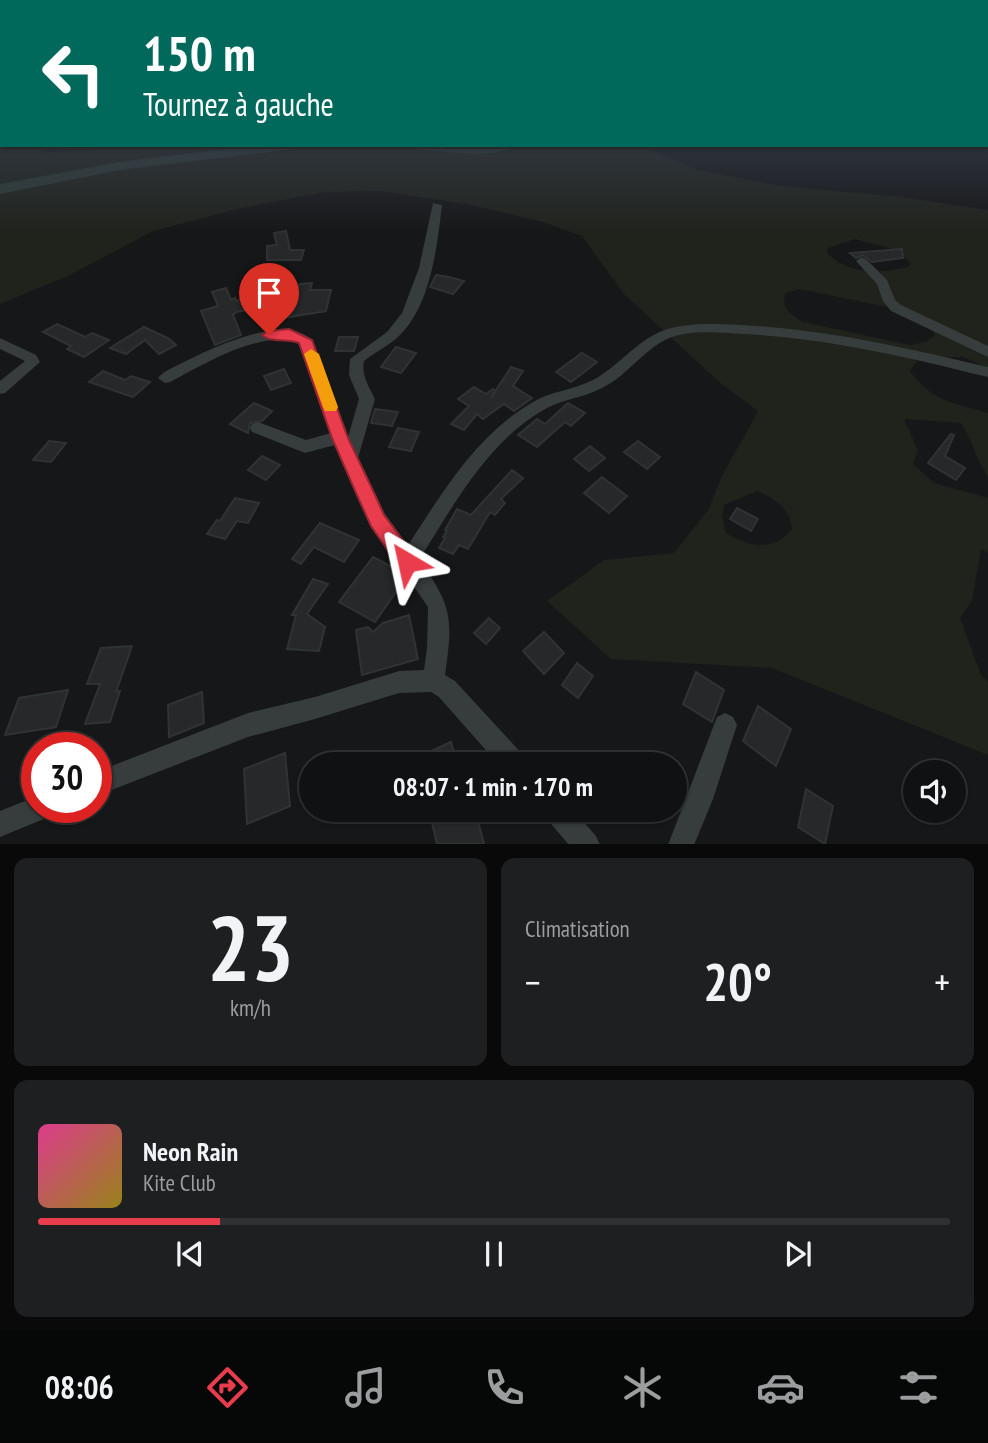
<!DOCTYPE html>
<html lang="fr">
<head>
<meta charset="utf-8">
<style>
  body { margin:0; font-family:"PT Sans Narrow",sans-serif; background:#1e1f20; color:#f1f3f6; height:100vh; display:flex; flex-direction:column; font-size:26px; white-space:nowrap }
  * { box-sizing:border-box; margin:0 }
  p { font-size:23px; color:#9c9d9f }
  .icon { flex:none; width:38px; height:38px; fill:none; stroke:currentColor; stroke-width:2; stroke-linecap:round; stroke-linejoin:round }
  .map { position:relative; height:844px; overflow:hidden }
  .drawer { display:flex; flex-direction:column; gap:14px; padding:14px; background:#09090a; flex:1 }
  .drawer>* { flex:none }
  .top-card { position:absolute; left:0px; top:0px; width:989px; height:147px; box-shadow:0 2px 5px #0004,0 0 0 2px #303132; background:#00695c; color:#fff; overflow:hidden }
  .controls { position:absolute; left:903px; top:760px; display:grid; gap:14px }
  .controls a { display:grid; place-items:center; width:63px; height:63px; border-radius:50%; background:#101112; box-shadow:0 2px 5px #0004,0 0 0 2px #303132; font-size:35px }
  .speed { position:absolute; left:21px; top:732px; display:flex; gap:14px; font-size:35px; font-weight:700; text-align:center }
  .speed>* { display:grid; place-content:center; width:91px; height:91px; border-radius:50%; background:#101112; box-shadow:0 2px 5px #0004,0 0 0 2px #303132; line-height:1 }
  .speed .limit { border:10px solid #d22; background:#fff; color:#111 }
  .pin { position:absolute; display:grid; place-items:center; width:60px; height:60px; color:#fff; margin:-72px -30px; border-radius:50% 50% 50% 0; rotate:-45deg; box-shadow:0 0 7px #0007 }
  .pin .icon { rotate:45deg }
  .me { position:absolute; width:77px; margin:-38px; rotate:324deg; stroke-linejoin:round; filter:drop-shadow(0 0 5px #0008) }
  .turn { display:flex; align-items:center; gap:24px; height:147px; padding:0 28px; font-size:32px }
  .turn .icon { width:91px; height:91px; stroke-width:2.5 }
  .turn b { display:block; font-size:49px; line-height:60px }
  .big { font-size:52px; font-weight:600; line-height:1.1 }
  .drawer .widget { flex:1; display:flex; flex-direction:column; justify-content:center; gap:10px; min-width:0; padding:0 24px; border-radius:14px; background:#1e1f20 }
  .drawer .dial { align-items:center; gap:0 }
  .dial b { font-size:91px; line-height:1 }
  .song { display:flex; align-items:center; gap:21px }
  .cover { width:84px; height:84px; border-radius:10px; background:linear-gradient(135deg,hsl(330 70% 55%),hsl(50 70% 35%)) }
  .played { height:7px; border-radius:4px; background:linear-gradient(90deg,#e93c4d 20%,#303132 20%) }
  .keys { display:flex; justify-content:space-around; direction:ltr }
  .heat { display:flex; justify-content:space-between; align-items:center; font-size:38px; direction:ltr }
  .drawer .tiles { flex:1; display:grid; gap:14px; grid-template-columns:1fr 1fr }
  .widget:last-child { grid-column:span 2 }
  .trip { position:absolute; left:299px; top:752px; width:388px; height:70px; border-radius:35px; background:#101112; box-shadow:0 2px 5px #0004,0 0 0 2px #303132; font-weight:600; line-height:70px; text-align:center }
  .tabs { display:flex; height:112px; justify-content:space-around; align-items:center; background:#060707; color:#9c9d9f }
  .tabs .icon { width:49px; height:49px }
  .tabs .active { color:#e93c4d }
  .tabs b { font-size:32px; color:#f1f3f6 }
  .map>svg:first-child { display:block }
</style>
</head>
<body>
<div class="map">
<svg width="988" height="845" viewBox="0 0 988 845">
  <rect width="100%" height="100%" fill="#161718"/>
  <path fill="#20231c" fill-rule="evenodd" d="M 0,114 L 2,145 L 46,145 L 41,153 L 165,145 L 646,145 L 645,148 L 698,170 L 781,186 L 902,197 L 988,210 L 988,368 L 964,357 L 920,357 L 910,371 C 933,402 953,403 988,413 L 988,477 C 977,460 972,441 961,423 L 904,419 L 918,450 L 913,464 L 934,483 L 988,498 L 988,553 L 981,549 L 972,601 L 960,618 L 981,675 L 988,682 L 988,755 L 772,668 L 611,659 L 547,601 L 604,560 L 674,553 L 708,510 L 722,476 L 758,411 L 718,381 L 624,294 L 582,236 L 540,221 L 466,204 L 381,191 L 325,192 L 241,208 L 153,231 L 70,275 L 0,304 ZM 855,239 L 896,250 L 911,263 L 908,267 C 879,274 849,275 827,253 L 828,248 ZM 799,289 L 916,313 L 928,324 L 935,335 L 926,342 L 910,345 L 803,322 C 790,314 780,308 786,293 ZM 757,491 C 774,497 791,510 792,529 C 774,552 748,547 726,533 L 722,517 L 724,505 Z"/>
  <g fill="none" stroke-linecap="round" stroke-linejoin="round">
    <g fill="#2d3b36" fill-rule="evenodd">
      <polygon points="257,145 301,145 294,149 120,170 0,194 0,184 120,162"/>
      <path d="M 408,145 L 517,145 C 497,160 440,151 415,149 Z"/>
    </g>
  </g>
  <g fill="#262829" stroke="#303334" stroke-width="2">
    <polygon points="286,231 290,250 304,250 301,260 267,260 267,246 277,245 274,233"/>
    <polygon points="902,249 903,258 872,262 863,255 856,258 850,253"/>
    <polygon points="436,275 449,277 464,281 453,294 430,287"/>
    <polygon points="312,283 310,290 331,290 326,311 283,318 283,306 294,304 299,284"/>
    <polygon points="226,288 231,300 235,298 236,301 263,296 265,307 236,312 233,315 241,335 215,345 201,311 218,306 212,292"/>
    <polygon points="57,324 85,337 92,333 109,340 84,357 67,349 71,346 43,332"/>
    <polygon points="144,327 168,338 176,345 159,354 145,340 126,354 110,348"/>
    <polygon points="339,337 358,337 354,351 335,351"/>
    <polygon points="396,347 416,353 401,373 381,367"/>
    <polygon points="582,353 597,362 571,382 556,372"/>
    <polygon points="511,367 523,371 513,386 532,398 514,411 504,404 483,419 477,414 464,430 451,424 469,406 458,399 474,387 486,394 493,389 495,391 491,398"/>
    <polygon points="284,369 291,383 271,390 264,376"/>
    <polygon points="103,371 125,380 131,376 150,382 133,397 89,382"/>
    <polygon points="254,403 272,411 262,421 250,423 248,433 230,424"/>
    <polygon points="568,403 585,413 571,426 565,422 537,447 518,435 537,419 545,424"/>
    <polygon points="375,409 398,412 392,426 371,423"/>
    <polygon points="398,428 419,432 411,451 389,447"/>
    <polygon points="951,434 954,435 945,456 965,468 956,480 928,463"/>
    <polygon points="49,441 66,443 51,462 33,460"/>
    <polygon points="638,441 660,457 647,469 624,452"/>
    <polygon points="590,446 605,458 589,471 574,459"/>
    <polygon points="262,456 280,465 266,480 248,470"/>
    <polygon points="512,470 523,478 501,499 505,503 495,515 490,512 468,549 459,545 453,554 439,548 445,538 443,537 447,531 445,530 457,509 471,515"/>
    <polygon points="602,477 627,496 609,513 584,493"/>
    <polygon points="235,498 259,503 248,523 237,521 225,539 207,534 217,520 220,521"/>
    <polygon points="737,508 758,519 751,531 730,519"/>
    <polygon points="320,523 359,540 344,562 314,547 301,564 292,559"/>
    <polygon points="373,557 400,571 405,579 375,622 339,602"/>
    <polygon points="313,579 328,584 307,614 325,627 319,651 287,649 296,615 292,615"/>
    <polygon points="409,615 418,659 362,675 356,630 368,627 373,632 383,623"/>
    <polygon points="489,618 500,628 486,644 474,633"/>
    <polygon points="544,632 564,653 544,674 523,651"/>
    <polygon points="132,646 116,692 120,691 110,722 85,724 100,684 87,684 101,648"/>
    <polygon points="577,663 593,676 578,698 562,685"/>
    <polygon points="696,672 724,690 712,722 683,704"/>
    <polygon points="68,690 56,727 5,735 19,698"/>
    <polygon points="202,692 204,723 169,737 168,705"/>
    <polygon points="758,706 791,729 776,766 743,741"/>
    <polygon points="451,742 458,765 401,765"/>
    <polygon points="285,753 290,806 247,824 244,769"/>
    <polygon points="806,789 833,806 825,844 798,827"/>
    <polygon points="429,810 475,810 484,844 437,844"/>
  </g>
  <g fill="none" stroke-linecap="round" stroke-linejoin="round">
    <g fill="#373c3d" fill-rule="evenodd">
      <rect x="987" y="119" width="1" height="4"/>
      <path d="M 433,203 L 442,205 C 437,247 431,304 400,335 C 389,346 375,352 364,361 C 361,376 369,386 375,399 L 358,458 L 385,514 L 408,545 C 443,492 476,435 533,402 C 551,391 574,390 593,380 C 618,367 635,342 662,331 C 687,322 715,324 741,325 C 825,329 906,348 988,367 L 988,377 C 907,357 827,338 743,334 C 721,333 696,330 675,336 C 646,345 629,375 602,388 C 585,397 565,399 547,408 C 488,440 454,505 419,560 C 453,606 453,620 445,675 L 455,681 L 524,756 L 527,765 L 499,765 L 439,697 L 431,692 L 399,693 L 315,719 L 248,737 L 96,796 L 96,772 L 248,713 L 315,697 L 399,671 L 424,670 L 427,648 L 428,607 L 372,526 L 335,445 L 305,453 L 252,432 L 250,428 L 252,424 L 258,422 L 306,440 L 331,433 L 299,343 C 261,329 204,364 170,382 L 165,383 L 158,378 C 164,370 177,366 186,361 C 214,347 285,313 312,340 L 348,437 L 359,399 L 349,375 L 350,359 L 387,332 L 402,313 L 419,268 Z"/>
      <polygon points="862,257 866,259 887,280 895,300 901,305 988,346 988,357 891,311 883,301 877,284 856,261"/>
      <polygon points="0,338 36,355 40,362 5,393 0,394 0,381 25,361 0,349"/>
      <polygon points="725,713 733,717 737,725 713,799 694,845 668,845 717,717"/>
      <polygon points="37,796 37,807 55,807 51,816 0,837 0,811"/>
      <polygon points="543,810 573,810 596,836 600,845 569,845 547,819"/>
    </g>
  </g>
  <linearGradient id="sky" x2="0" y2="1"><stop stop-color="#0c0d0d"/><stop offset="0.49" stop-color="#363c48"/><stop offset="1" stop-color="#363c48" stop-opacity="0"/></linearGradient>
  <rect width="988" height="232" fill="url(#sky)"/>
  <path fill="#e93c4d" stroke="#972732" stroke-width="2" d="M 289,329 L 312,340 L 348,438 L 375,495 L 384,515 L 414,555 L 417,562 L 414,568 L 407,571 L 400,568 L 371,526 L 357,495 L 332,438 L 299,343 C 288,338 270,343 262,335 L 269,331 Z"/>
  <polygon fill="#f59e0b" points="311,349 319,354 338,407 336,411 325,411 323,407 304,354"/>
</svg>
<div class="controls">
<a><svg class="icon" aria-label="sound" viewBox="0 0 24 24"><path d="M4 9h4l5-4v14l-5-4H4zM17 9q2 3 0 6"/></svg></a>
</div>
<div class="speed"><div class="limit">30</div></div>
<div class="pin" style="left:269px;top:335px;background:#d93025"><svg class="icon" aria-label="arrive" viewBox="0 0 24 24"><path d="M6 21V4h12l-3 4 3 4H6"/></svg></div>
<svg class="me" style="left:407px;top:562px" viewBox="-20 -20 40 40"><path d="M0-17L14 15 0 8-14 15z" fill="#e93c4d" stroke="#fff" stroke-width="4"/></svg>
<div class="trip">08:07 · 1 min · 170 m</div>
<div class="top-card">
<div class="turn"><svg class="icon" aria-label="left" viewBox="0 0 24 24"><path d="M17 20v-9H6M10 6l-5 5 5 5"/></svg><div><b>150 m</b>Tournez à gauche</div></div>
</div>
</div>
<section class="drawer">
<div class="tiles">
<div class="widget dial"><b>23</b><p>km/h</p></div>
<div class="widget"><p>Climatisation</p>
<div class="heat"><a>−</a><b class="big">20°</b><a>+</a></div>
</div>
<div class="widget">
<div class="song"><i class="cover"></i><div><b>Neon Rain</b><p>Kite Club</p></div></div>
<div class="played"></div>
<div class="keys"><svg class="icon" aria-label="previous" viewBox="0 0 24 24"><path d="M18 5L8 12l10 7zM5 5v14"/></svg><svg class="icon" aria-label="pause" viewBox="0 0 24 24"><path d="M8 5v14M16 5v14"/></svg><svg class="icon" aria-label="next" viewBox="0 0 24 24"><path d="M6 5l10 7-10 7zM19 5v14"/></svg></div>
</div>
</div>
</section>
<nav class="tabs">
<b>08:06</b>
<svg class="icon active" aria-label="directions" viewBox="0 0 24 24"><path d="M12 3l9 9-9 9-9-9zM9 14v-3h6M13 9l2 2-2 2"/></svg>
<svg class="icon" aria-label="music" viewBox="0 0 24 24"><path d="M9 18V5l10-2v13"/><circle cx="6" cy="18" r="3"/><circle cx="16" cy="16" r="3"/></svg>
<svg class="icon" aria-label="phone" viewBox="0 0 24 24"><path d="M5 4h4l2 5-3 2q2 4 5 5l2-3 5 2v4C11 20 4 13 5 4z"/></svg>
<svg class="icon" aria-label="climate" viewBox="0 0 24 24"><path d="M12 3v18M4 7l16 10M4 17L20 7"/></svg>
<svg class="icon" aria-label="car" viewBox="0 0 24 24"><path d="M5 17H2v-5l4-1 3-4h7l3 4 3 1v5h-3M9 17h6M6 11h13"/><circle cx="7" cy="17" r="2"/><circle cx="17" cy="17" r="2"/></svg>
<svg class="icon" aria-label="filters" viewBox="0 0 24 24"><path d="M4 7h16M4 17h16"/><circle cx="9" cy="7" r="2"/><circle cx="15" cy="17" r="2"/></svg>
</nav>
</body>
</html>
